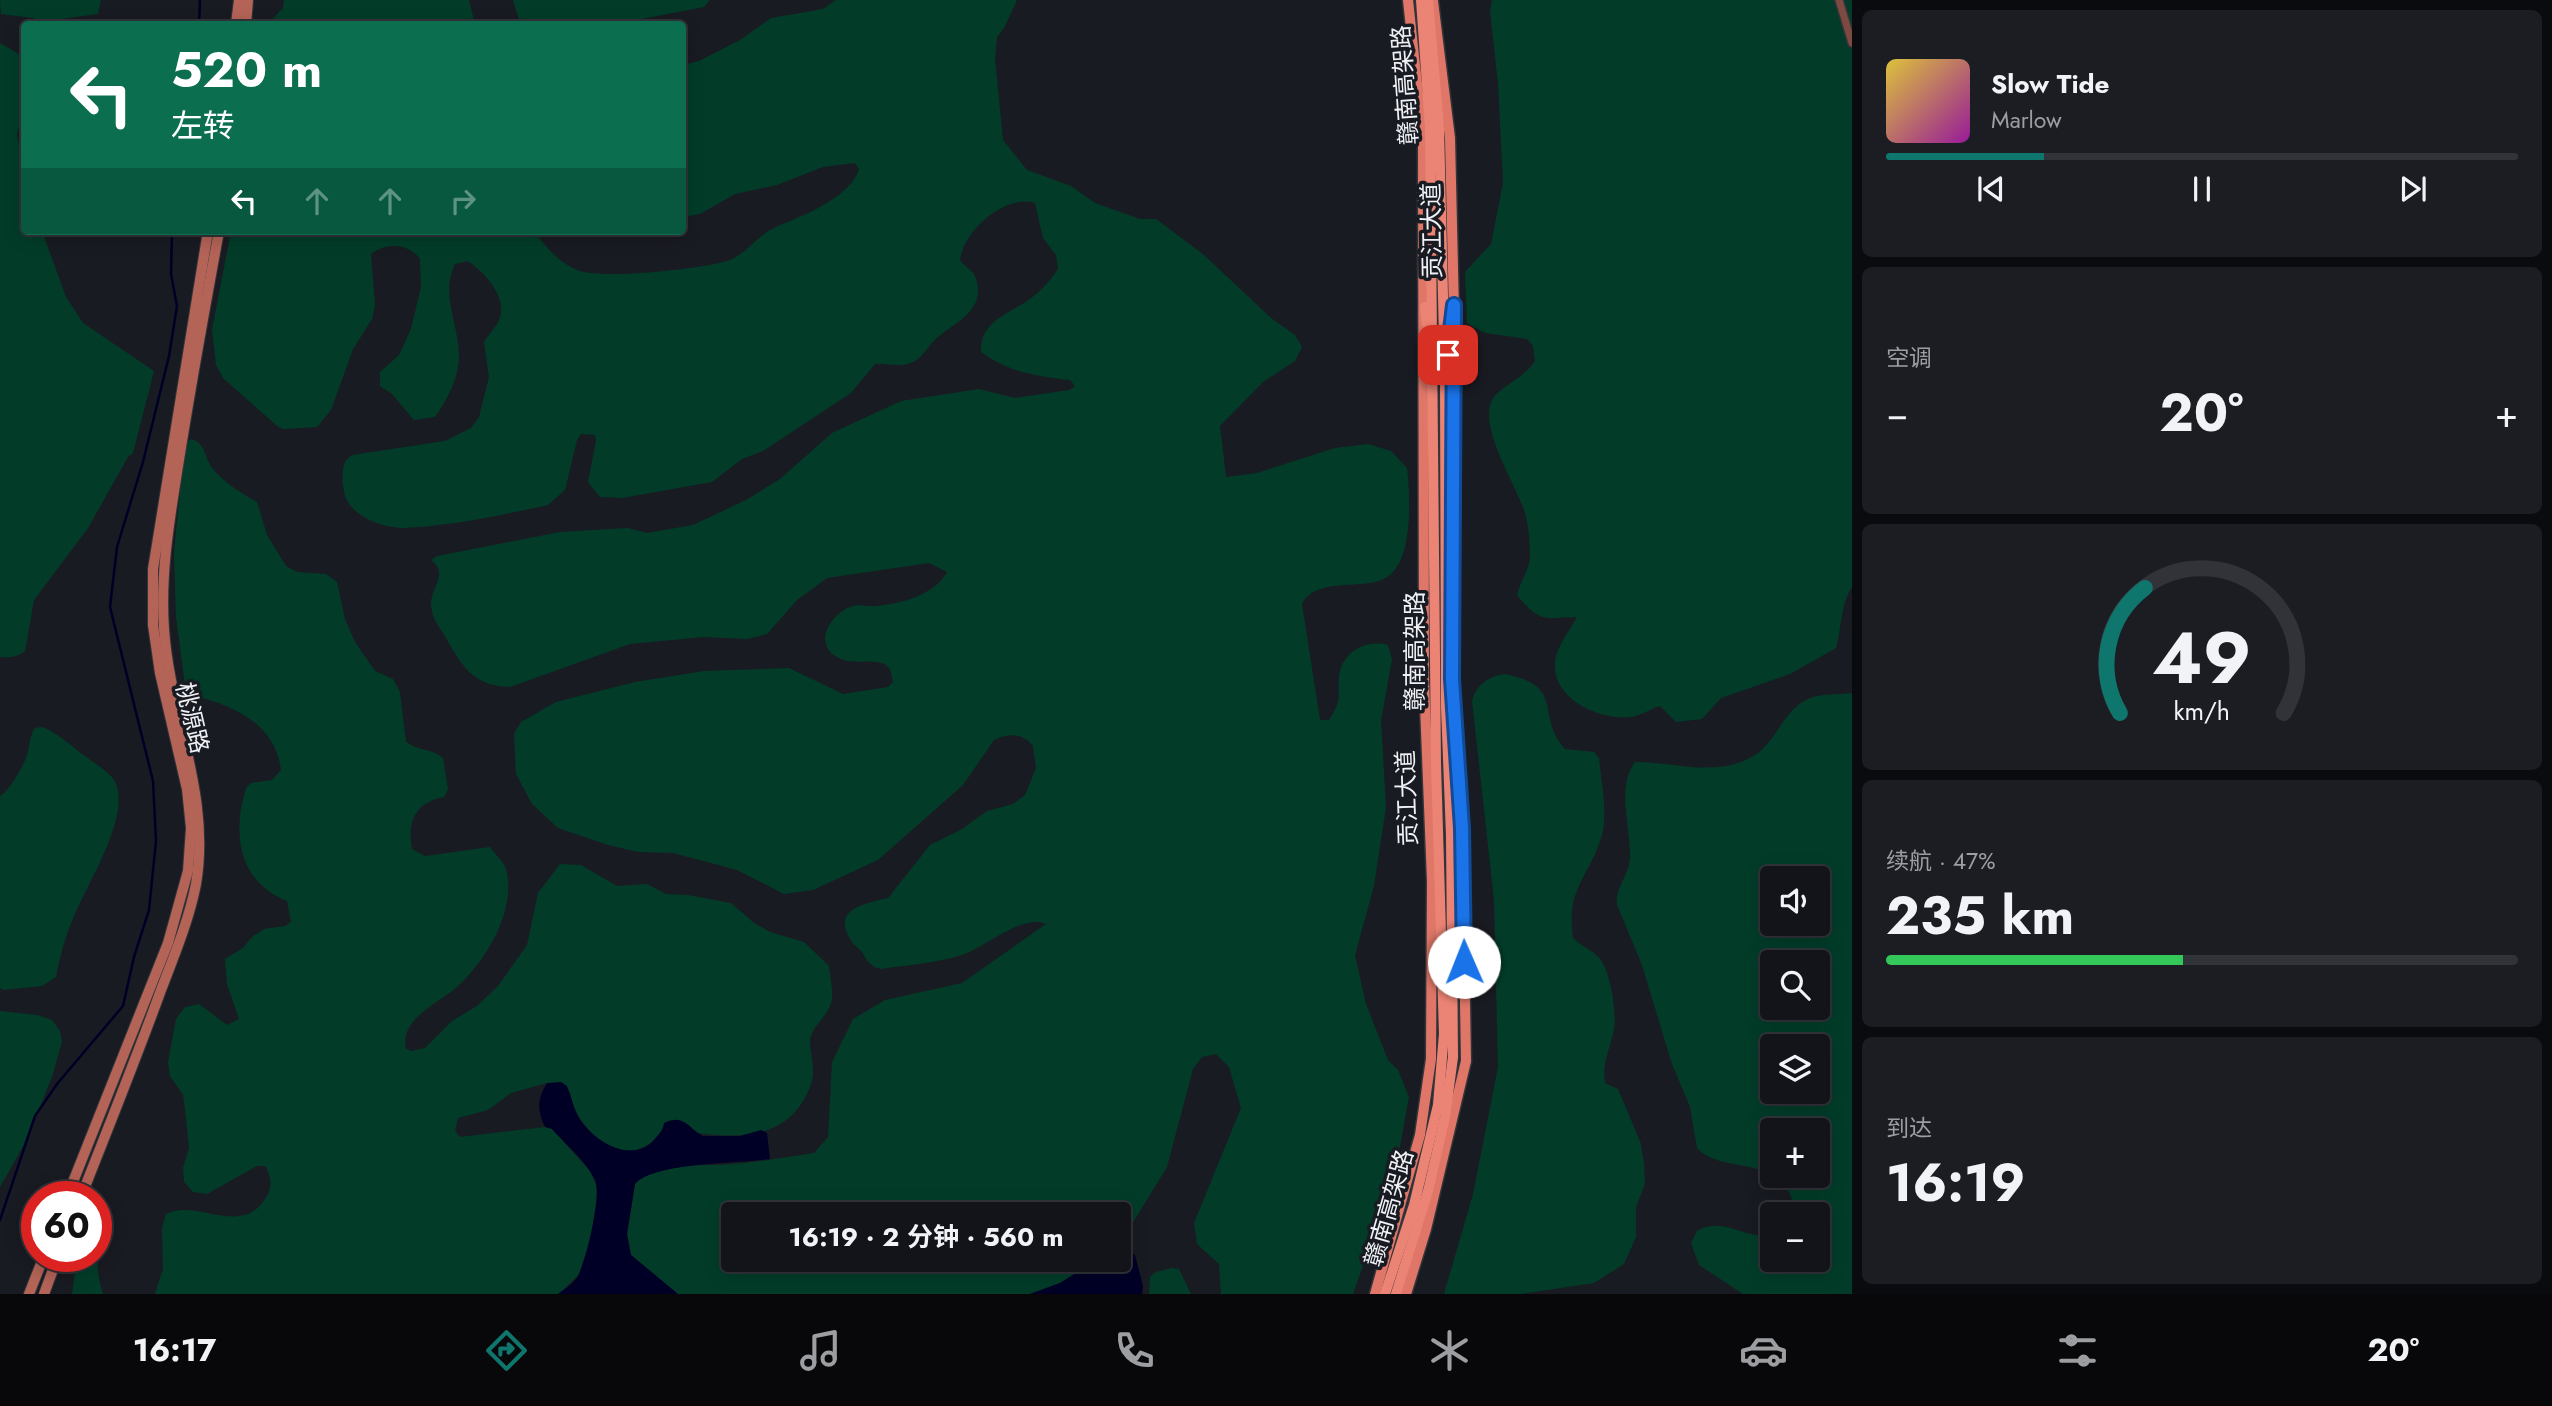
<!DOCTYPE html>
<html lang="zh">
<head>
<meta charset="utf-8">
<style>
  body { margin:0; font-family:Jost,"Noto Sans SC",sans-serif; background:#1c1d23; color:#f1f3f6; height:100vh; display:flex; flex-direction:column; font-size:26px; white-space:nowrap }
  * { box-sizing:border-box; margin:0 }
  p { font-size:23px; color:#9d9ea2 }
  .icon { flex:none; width:38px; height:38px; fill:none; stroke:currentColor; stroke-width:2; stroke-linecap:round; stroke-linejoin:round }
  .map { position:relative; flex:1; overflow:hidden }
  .drawer { display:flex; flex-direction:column; gap:10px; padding:10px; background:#0a0b0e; width:700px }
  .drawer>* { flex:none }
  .banner { position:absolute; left:21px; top:21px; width:665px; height:214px; border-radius:7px; box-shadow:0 4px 18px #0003,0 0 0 2px #323339; background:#0b6e4f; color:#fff; overflow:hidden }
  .fabs { position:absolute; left:1760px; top:866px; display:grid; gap:14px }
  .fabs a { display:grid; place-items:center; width:70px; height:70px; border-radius:7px; background:#13141a; box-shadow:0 4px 18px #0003,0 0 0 2px #323339; font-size:35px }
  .speed { position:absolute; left:21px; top:1181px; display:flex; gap:14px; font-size:35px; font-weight:700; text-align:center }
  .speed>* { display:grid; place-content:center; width:91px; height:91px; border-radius:50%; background:#13141a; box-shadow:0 4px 18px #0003,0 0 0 2px #323339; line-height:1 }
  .speed .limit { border:10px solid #d22; background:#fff; color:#111 }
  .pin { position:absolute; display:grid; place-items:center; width:60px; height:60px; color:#fff; margin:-30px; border-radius:14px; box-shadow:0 4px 10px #0006 }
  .me { position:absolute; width:77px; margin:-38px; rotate:359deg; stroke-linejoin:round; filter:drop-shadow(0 0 5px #0008) }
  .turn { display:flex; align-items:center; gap:24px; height:147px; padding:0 35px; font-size:32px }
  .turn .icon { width:91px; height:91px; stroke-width:2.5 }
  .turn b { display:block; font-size:49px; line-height:60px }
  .lanes { display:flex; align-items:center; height:66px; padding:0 35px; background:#0003; justify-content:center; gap:35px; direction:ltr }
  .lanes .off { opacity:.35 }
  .big { font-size:52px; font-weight:700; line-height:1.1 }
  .drawer .card { flex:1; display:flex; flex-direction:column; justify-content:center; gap:10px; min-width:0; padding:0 24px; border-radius:10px; background:#1c1d23 }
  .drawer .dial { align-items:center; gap:0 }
  .dial svg { height:182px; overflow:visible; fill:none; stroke:#323339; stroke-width:7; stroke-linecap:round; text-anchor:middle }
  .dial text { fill:#f1f3f6; stroke:none }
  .song { display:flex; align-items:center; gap:21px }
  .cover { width:84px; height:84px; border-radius:10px; background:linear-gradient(135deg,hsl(50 70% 55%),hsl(300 70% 35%)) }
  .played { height:7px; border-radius:4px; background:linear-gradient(90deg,#0f766e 25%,#323339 25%) }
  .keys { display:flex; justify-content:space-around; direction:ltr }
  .heat { display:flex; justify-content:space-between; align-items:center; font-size:38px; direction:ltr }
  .charge { height:10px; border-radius:5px; background:linear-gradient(90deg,#34c759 47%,#323339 0) }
  .trip { position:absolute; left:721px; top:1202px; width:410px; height:70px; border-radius:7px; background:#13141a; box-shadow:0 4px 18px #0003,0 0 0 2px #323339; font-weight:700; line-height:70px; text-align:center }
  .tab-bar { display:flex; height:112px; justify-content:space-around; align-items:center; background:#08080a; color:#9d9ea2 }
  .tab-bar .icon { width:49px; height:49px }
  .tab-bar .selected { color:#0f766e }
  .tab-bar b { font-size:32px; color:#f1f3f6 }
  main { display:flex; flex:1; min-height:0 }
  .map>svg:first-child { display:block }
</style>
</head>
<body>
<main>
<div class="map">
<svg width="1852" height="1294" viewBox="0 0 1852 1294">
  <rect width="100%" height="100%" fill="#191b22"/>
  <g fill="#023c29" fill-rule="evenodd">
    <polygon points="0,0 101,0 98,14 39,22 33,18 1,14"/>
    <polygon points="284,0 469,0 475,24 268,24 283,8"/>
    <polygon points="513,0 710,0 704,7 637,20 524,24 520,23"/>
    <path d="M 836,0 L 1017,0 L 1004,28 L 997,37 L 995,59 L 1003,140 L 1027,170 L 1071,186 L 1095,203 L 1140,219 L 1156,219 L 1204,255 L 1271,318 L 1295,335 L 1302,347 L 1295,361 L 1263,382 L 1220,426 L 1226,477 L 1257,473 L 1335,448 L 1368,444 L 1391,451 L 1407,468 C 1410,495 1414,560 1387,577 C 1364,592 1317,575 1302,604 L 1320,720 L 1329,720 C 1332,715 1335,710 1337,705 C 1340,696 1338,687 1339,677 C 1341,653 1365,639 1388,645 L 1392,659 L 1381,721 L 1386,807 L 1374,886 L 1355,955 L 1366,1004 L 1388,1060 L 1398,1070 L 1409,1097 L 1395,1173 L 1353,1294 L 1221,1294 L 1219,1264 L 1197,1244 L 1194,1223 L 1241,1108 L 1229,1067 L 1216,1054 L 1202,1057 L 1193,1069 L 1167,1167 L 1118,1247 L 1118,1214 L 733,1214 L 733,1260 L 1097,1260 L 1060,1283 L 1030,1294 L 678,1294 L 631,1255 L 627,1234 L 635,1184 C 657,1160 704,1167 733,1164 C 760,1162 787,1157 814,1153 L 828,1137 L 832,1062 L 853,1019 L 885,1000 L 962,983 L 1046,924 C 1023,913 984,948 962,955 C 936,963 908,965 881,969 C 871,967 867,961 862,952 C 859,948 853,945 851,940 C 830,908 868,903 888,898 L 930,845 L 962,829 L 987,811 L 1013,804 L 1025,795 L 1036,768 L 1033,746 C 1023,733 1009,733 994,740 L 963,785 L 878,860 L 813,890 L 784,894 L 737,870 L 673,853 L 638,852 L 608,845 L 558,828 L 532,804 L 516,774 L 514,734 L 521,722 L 556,702 L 635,682 L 704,671 L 789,668 L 843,694 L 888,687 L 893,682 L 890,669 L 885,664 C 869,658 852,666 837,657 C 813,643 830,615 850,607 C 859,603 867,607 876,606 C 900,604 935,595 947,572 L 929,563 L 827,578 L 797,600 L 767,634 L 747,639 L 703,637 L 630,644 L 510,687 C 470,686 461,663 443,633 C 437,624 431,615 431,603 C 432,585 449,574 431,560 L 437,556 L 560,532 L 628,528 L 647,533 L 693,525 L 746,500 L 780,479 L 832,433 L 901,401 L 979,389 L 1015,398 L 1069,390 L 1075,386 L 1070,380 C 1037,376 1010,373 981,352 C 980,322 1006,315 1027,301 C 1038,294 1051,280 1058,269 L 1056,255 L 1043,238 L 1035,203 C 1005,194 964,230 960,260 C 964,266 972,270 975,276 C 987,308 960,320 939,336 C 927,345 923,361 907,364 C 895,367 886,363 875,364 L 851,393 L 763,451 L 742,459 L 712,482 L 622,498 L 600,497 L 588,482 L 596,441 L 595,435 L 581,434 L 577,440 L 565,490 L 548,505 C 504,515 449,526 404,528 C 382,528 348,516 344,491 C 342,481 341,470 346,460 L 352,455 L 445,441 L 471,428 L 479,417 L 489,377 L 484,342 C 489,334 497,326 500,318 C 507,296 484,272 468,261 L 455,264 C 440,294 459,325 459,356 C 459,378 447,400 435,417 L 414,420 L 392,394 L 380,386 L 380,372 L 399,355 L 411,329 L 421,287 L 420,259 C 409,243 386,242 371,254 L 375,305 L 372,319 L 353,349 L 331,410 L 317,427 L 283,429 L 277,426 L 223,378 L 216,365 L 212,330 L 231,231 L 534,231 C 546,247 558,262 577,270 C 600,280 705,269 730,260 C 749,252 759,233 778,226 C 803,216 851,197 859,169 L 855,163 L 823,167 L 777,185 L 735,194 L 700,214 L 683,217 L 683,65 L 699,61 L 740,40 L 771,18 L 823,9 Z"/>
    <path d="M 1492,0 L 1852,0 L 1852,587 C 1840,605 1842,627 1836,648 L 1790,674 L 1721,698 L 1702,719 L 1676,722 L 1660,706 C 1648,710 1641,716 1629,717 C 1598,720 1551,698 1555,661 C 1557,646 1570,630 1577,617 C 1543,618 1540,623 1517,595 C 1520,582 1531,567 1530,555 C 1530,540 1528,520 1523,507 C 1513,481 1479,426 1492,400 C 1498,388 1523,379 1535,361 L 1533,346 L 1527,339 L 1485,333 L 1467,323 L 1465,272 L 1491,244 L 1503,183 L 1498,83 L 1490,12 Z"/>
    <path d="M 0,43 L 24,57 L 24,110 L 17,134 L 24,180 L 24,231 L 42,231 L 66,297 L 83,323 L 154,371 L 133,453 L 128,457 L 88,528 L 34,600 L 25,651 C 18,657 9,658 0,657 Z"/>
    <path d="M 192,439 C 207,445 204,458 213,469 C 227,485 240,492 257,502 L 267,535 L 286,566 L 297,572 L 326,574 L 337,582 L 345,619 L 355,642 L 375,671 L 393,679 L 400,692 L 406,742 C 418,751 431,748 443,758 L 448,790 L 444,797 C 415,802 407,822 412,849 L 425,856 L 490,847 C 495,854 503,861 506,869 C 517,909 487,959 458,986 C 440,1003 399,1018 406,1049 L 412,1051 L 425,1048 L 452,1021 L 477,1006 L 498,986 L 527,945 L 538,893 L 560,864 L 581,865 L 617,886 L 647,884 L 666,894 L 688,895 L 731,903 L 754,923 L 770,932 L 804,942 L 829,966 C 830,977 834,992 831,1003 C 827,1017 811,1027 810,1041 C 810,1054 816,1070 811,1084 C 787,1152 719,1135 663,1129 C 659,1134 654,1142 648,1145 C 614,1166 574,1124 570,1092 L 547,1083 L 511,1093 L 488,1110 L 458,1118 L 455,1131 L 460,1137 L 545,1127 L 552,1129 L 590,1171 L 598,1190 L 591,1238 L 579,1274 L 559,1294 L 155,1294 L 163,1269 L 162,1228 L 166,1214 C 198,1197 245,1242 269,1192 C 272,1183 270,1173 265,1166 L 257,1166 L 207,1194 L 193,1192 L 184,1182 L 183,1168 L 189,1148 L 185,1109 L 183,1095 L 170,1076 L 168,1062 L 176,1019 L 185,1007 L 199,1004 L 227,1025 L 239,1019 L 227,984 L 225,959 L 243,948 L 252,937 L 264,929 L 285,926 L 291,922 L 287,901 C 238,882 232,833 246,788 L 251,783 L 272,780 L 281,770 C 276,729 243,710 206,699 C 198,697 192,699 186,693 L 176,617 L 174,553 L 184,450 L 185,443 Z"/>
    <path d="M 1505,674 C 1567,687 1534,713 1565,749 L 1594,752 L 1599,758 C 1601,781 1608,813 1602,835 C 1589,879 1566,886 1573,938 C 1581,946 1593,950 1600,959 C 1611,973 1618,1017 1613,1034 C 1609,1051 1602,1064 1605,1083 L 1618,1089 L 1641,1144 L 1644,1164 L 1645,1184 L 1636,1207 L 1636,1237 L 1624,1264 L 1594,1283 L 1521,1294 L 1444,1294 L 1473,1194 L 1498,1067 L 1494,900 L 1472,701 C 1476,684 1490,676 1505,674 Z"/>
    <path d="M 1852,693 L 1852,1294 L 1743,1294 L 1699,1265 L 1691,1243 L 1697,1231 C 1723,1215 1746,1241 1773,1235 L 1773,1260 L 1818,1260 L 1818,1214 L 1795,1214 C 1789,1150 1723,1177 1697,1148 L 1690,1107 L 1672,1064 L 1642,965 L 1617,905 C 1615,887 1629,876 1630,858 C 1631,830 1616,786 1635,762 C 1674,762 1712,777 1750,758 C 1777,745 1781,710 1810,698 C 1823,693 1838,695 1852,693 ZM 1773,878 L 1818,878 L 1818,924 L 1773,924 ZM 1773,962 L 1818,962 L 1818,1008 L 1773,1008 ZM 1773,1046 L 1818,1046 L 1818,1092 L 1773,1092 ZM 1773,1130 L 1818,1130 L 1818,1176 L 1773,1176 Z"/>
    <path d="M 41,727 C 55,730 73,748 85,756 C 94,763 108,771 114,780 C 134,814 84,888 72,921 C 65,937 59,960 56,977 L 42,986 L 3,990 L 0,988 L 0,796 C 9,792 24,765 27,755 C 30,745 29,737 35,728 Z"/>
    <polygon points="0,1011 37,1015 52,1020 60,1031 62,1042 52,1077 26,1141 0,1187"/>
    <path d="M 96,1222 L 105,1232 C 95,1254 96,1271 103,1294 L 72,1294 L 77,1257 L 96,1256 Z"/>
    <polygon points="1172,1268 1179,1269 1191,1294 1149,1294 1150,1277 1156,1272"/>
  </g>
  <g fill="#000027">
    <path d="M 561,1082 L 567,1086 C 573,1101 574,1114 585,1126 C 600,1144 632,1162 653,1141 C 658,1135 663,1131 664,1123 C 684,1113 688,1128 703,1136 L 740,1136 L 761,1130 L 767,1133 L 770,1159 C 738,1164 655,1162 635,1184 L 627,1234 L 631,1255 L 678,1294 L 558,1294 C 566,1288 573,1284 578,1276 C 586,1261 602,1195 595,1180 C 586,1161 566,1145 552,1129 L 545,1127 C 537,1109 537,1100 547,1083 Z"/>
    <polygon points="1120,1246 1135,1255 1143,1286 1142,1294 1030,1294 1060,1283 1097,1260 1118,1260"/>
  </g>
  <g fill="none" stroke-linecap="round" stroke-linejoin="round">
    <g stroke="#000027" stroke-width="2.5">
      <polyline points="199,24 200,0"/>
      <polyline points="0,1220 35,1116 57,1084 123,1006 134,957 149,910 156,841 153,781 110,607 117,547 143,462 169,356 177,306 171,274 172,231"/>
    </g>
    <defs>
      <polyline id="minor" points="1839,0 1852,43"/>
      <g id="secondary">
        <polyline points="236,24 239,0"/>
        <polyline points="246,24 248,0"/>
        <polyline points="67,1197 168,943 188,871 191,828 187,789 160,673 153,625 153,569 208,231"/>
        <path d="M 81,1197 C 108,1128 136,1059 161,990 C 174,956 189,920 196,884 C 211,795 170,716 164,629 C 160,571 170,517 179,460 C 191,384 205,307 219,231"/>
        <polyline points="29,1294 44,1256"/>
        <polyline points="44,1294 58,1256"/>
      </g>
      <g id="primary">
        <polyline points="1433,1 1450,138 1454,312"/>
        <polyline points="1375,1294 1420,1135 1431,1059 1432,881 1424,680 1423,141 1408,0"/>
        <polyline points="1406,1294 1426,1229 1466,1061 1462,828 1453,679 1454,332"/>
      </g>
      <g id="trunk">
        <polyline points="1425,307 1427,325"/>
        <polyline points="1450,340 1454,305"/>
        <polyline points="1385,1294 1414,1205 1438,1105 1444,1034 1436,764 1430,128 1421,0"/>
        <polyline points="1396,1294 1428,1191 1445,1117 1453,1057 1451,835 1446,707 1445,380 1439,127 1428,0"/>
      </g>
    </defs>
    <use href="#minor" stroke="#33353b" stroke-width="10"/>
    <use href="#secondary" stroke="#33353b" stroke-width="12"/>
    <use href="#primary" stroke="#33353b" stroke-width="13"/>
    <use href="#trunk" stroke="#33353b" stroke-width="13"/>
    <use href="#minor" stroke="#7d4a42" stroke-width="7"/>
    <use href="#secondary" stroke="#b46357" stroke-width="10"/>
    <use href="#primary" stroke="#df7667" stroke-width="10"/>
    <use href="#trunk" stroke="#ec8475" stroke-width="10"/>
  </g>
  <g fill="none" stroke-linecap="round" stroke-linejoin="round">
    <defs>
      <polyline id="route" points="1448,355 1454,305 1452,679 1462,828 1464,962"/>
    </defs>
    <use href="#route" stroke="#114b97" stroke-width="18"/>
    <use href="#route" stroke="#1a73e8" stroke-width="12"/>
  </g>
  <g text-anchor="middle" stroke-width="7" stroke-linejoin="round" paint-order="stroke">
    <g font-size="24" fill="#eff1f6" stroke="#191b22">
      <text transform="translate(1405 85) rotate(-94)" y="8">赣南高架路</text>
      <text transform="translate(1432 231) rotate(-91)" y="8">贡江大道</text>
      <text transform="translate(1415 651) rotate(-90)" y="8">赣南高架路</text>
      <text transform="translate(192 718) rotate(77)" y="8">桃源路</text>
      <text transform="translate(1407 798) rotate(-92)" y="8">贡江大道</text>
      <text transform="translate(1389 1208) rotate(-74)" y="8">赣南高架路</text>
    </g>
  </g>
</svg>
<div class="fabs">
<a><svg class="icon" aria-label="sound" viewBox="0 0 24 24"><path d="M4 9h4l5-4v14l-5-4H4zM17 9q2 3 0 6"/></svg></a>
<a><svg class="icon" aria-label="search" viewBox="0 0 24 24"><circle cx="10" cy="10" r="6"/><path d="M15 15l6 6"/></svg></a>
<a><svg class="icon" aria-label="layers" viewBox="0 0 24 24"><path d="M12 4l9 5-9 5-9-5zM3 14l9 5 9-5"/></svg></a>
<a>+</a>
<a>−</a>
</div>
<div class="speed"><div class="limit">60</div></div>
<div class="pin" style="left:1448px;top:355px;background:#d93025"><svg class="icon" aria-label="arrive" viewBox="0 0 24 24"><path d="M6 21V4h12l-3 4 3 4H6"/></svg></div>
<svg class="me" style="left:1464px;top:962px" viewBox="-20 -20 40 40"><circle r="19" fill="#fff"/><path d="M0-13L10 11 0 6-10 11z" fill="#1a73e8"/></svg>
<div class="trip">16:19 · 2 分钟 · 560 m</div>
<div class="banner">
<div class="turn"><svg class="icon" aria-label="left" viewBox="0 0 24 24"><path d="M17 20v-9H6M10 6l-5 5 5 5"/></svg><div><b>520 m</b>左转</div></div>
<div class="lanes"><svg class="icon" aria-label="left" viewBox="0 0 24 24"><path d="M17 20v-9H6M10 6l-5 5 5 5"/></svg><svg class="icon off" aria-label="ahead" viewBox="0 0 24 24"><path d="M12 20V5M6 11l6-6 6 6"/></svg><svg class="icon off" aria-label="ahead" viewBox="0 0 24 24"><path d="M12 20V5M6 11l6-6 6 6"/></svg><svg class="icon off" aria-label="right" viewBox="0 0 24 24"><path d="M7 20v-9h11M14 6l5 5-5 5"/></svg></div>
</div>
</div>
<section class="drawer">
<div class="card">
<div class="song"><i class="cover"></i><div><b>Slow Tide</b><p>Marlow</p></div></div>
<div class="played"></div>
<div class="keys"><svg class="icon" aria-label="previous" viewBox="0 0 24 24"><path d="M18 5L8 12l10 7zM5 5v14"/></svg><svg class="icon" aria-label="pause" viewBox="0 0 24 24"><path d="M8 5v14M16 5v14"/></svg><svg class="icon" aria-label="next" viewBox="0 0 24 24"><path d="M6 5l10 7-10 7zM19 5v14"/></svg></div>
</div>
<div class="card"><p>空调</p>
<div class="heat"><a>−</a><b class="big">20°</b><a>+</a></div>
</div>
<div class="card dial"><svg viewBox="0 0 100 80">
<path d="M14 69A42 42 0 1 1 86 69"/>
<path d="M14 69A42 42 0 0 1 25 14" stroke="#0f766e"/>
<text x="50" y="56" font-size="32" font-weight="700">49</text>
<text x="50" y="72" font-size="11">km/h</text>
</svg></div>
<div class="card"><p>续航 · 47%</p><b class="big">235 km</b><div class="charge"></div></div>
<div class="card"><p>到达</p><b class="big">16:19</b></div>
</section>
</main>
<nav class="tab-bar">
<b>16:17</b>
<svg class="icon selected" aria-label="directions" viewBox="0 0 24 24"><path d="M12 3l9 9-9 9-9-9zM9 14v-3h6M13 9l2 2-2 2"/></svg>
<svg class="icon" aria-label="music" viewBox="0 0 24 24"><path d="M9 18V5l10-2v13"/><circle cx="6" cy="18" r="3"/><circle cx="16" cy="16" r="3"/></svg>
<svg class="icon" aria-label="phone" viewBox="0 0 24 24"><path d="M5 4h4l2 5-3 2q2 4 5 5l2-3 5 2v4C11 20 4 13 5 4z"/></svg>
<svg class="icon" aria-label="climate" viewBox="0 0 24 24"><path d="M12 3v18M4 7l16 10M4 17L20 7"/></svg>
<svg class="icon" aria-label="car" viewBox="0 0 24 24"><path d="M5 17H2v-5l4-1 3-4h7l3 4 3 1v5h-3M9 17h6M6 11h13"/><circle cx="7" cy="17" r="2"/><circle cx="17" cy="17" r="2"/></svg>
<svg class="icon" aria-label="filters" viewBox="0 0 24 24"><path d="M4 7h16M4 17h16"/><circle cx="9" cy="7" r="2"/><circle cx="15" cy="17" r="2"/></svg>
<b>20°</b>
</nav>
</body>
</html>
